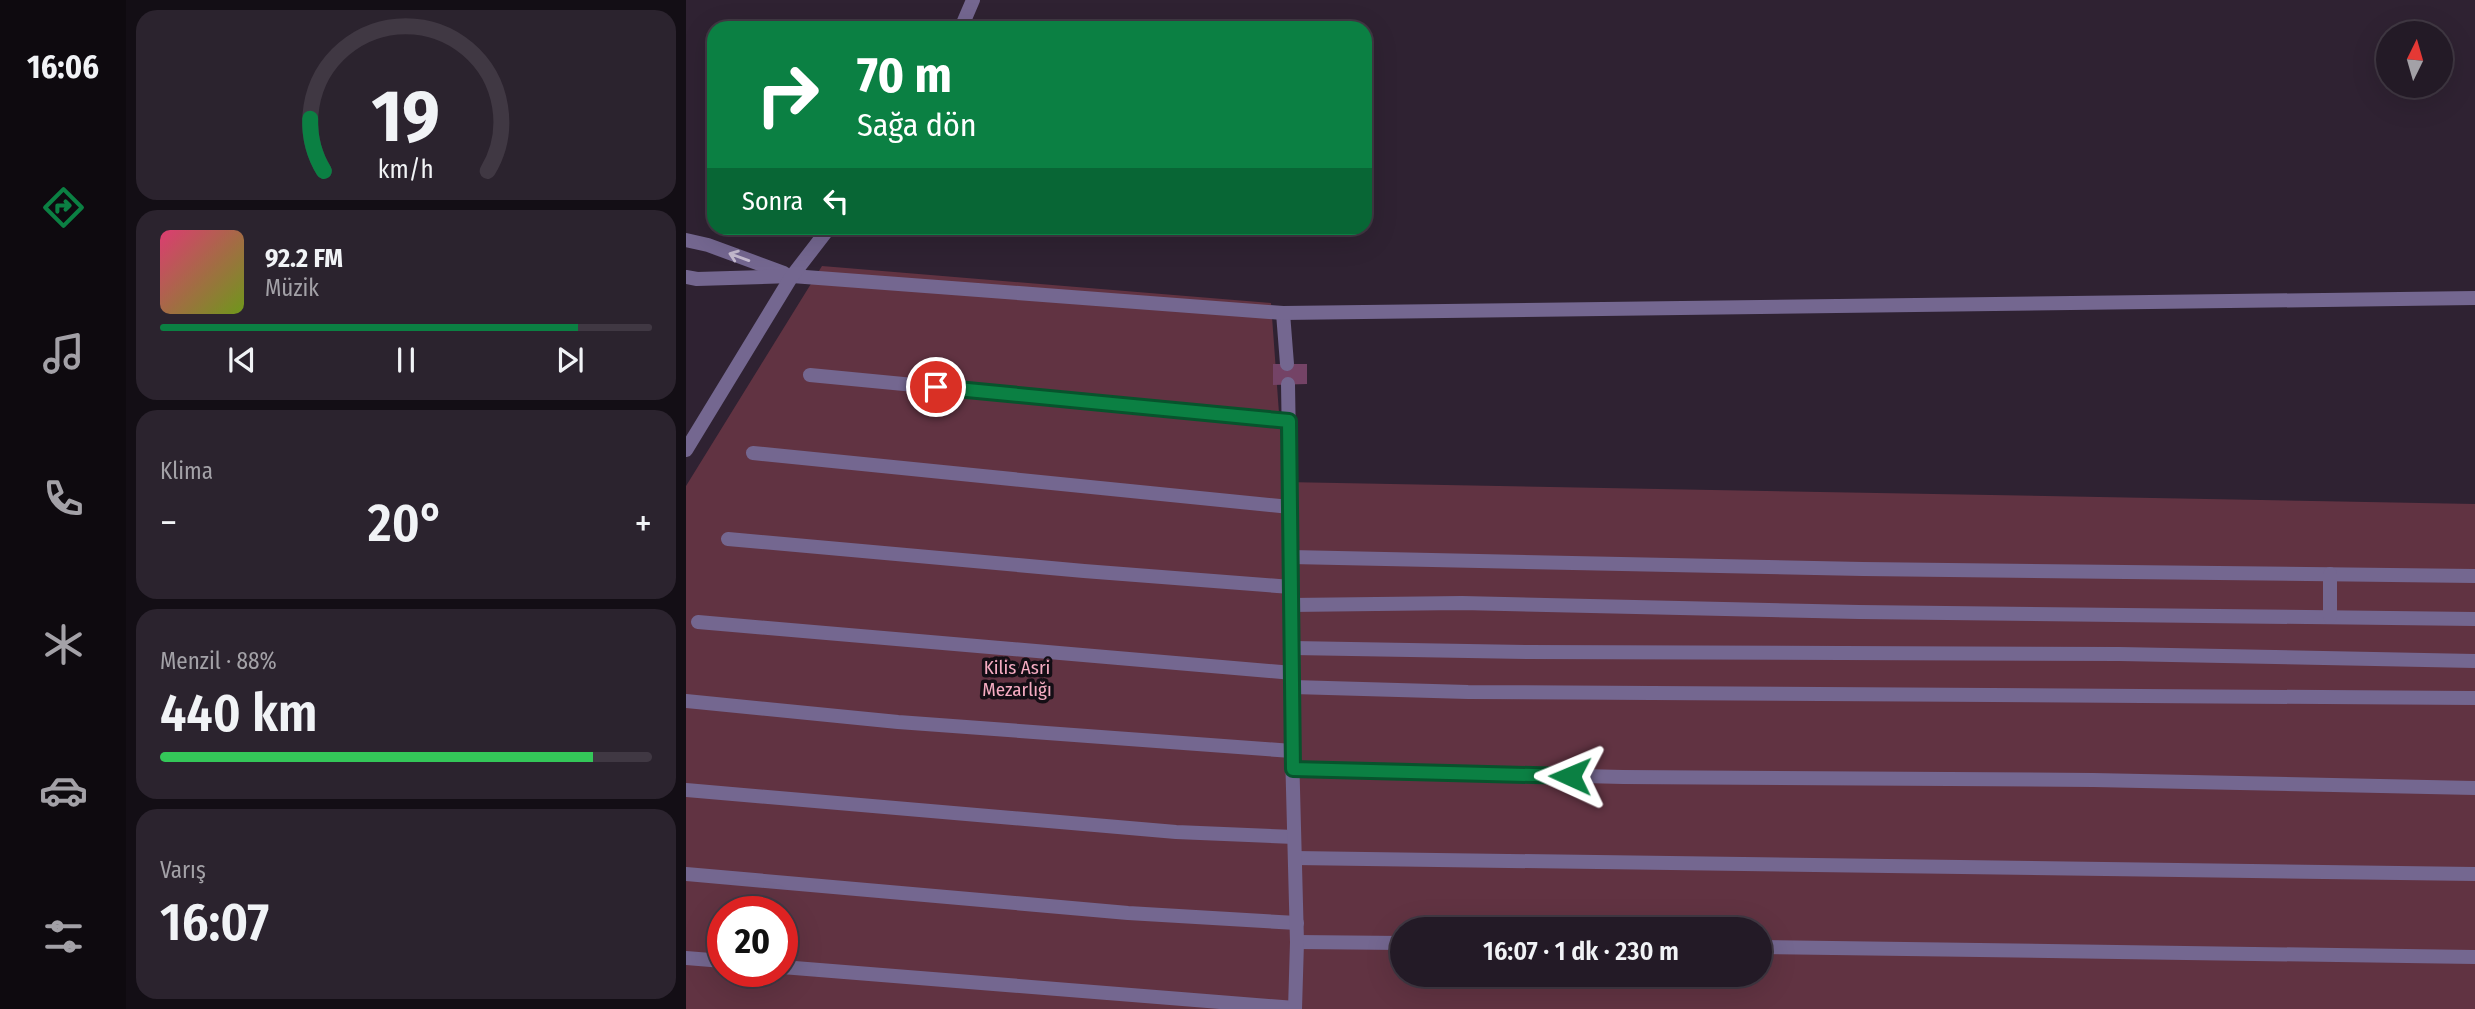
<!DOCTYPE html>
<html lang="tr">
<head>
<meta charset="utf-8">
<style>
  body { margin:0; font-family:"Fira Sans Condensed",sans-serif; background:#2b232e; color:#f1f3f6; height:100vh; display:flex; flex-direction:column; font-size:26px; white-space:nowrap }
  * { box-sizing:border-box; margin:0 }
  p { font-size:23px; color:#a3a1a7 }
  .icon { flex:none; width:38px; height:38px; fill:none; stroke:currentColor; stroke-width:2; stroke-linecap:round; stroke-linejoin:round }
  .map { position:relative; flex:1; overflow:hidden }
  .side { display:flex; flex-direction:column; gap:10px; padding:10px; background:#130e15; width:560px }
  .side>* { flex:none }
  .banner { position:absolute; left:21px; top:21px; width:665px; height:214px; border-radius:21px; box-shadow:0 7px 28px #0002,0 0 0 2px #403843; background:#0b8043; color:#fff; overflow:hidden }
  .needle { width:46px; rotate:5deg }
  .fabs { position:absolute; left:1690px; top:21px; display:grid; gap:14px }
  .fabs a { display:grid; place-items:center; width:77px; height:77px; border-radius:50%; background:#231a26; box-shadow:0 7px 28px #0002,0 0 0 2px #403843; font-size:35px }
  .speed { position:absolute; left:21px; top:896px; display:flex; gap:14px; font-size:35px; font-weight:700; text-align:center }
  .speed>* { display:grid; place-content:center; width:91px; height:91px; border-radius:50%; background:#231a26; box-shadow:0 7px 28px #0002,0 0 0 2px #403843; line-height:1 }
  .speed .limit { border:10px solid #d22; background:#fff; color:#111 }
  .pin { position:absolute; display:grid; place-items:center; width:60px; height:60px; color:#fff; margin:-30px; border:4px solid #fff; border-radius:50%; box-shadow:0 2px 7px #0007 }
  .me { position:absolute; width:77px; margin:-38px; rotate:271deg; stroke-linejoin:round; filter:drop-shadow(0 0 5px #0008) }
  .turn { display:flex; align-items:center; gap:24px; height:147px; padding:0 35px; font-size:32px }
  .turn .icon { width:91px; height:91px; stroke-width:2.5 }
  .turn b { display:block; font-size:49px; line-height:60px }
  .then { display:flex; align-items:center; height:66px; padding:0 35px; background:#0003; gap:14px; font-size:26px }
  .big { font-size:52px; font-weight:600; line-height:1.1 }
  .side .widget { flex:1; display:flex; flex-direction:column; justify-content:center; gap:10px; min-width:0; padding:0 24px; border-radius:21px; background:#2b232e }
  .side .dial { align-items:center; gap:0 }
  .dial svg { height:182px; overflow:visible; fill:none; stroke:#403843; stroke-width:7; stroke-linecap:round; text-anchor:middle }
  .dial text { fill:#f1f3f6; stroke:none }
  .song { display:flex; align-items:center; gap:21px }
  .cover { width:84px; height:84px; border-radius:10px; background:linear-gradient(135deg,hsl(340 70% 55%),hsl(80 70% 35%)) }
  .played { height:7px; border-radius:4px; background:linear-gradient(90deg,#0b8043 85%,#403843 85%) }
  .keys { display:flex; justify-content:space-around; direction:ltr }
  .heat { display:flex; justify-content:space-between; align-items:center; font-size:38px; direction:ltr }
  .charge { height:10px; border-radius:5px; background:linear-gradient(90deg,#34c759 88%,#403843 0) }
  .trip { position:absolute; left:704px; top:917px; width:382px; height:70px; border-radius:35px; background:#231a26; box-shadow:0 7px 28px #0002,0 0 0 2px #403843; font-weight:600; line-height:70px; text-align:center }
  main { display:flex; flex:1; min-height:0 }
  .tab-bar { display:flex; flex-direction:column; width:126px; justify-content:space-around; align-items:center; background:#0e0a0f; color:#a3a1a7 }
  .tab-bar .icon { width:49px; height:49px }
  .tab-bar .on { color:#0b8043 }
  .tab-bar b { font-size:32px; color:#f1f3f6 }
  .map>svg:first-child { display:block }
</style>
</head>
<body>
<main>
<nav class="tab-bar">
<b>16:06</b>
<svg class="icon on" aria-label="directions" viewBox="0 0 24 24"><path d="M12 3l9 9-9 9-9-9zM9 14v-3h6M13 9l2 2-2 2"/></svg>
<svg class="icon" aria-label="music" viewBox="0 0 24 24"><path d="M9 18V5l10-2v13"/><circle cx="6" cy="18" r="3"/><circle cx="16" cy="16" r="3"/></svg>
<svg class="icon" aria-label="phone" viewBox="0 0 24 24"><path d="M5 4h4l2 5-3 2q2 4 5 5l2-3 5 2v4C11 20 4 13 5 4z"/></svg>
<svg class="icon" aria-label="climate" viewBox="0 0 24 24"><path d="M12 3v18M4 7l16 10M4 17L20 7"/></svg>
<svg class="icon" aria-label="car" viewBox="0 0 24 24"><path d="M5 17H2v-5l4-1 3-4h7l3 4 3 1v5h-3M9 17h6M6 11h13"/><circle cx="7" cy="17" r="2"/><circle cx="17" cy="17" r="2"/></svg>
<svg class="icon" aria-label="filters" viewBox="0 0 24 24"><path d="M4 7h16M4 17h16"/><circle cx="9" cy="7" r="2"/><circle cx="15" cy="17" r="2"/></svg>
</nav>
<section class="side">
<div class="widget dial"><svg viewBox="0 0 100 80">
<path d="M14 69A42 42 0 1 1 86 69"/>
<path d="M14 69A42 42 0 0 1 8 46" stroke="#0b8043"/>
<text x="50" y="56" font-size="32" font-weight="700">19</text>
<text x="50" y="72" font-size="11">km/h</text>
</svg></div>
<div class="widget">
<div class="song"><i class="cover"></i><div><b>92.2 FM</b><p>Müzik</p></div></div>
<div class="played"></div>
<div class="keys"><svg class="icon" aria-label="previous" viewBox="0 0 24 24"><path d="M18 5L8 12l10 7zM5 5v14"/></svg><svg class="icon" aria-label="pause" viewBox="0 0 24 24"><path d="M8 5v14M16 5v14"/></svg><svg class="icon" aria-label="next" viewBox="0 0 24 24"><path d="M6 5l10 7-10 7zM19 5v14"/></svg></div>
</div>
<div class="widget"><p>Klima</p>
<div class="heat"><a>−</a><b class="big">20°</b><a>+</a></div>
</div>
<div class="widget"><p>Menzil · 88%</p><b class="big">440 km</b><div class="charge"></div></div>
<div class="widget"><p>Varış</p><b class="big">16:07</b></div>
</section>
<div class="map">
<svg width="1789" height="1009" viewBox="0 0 1789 1009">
  <rect width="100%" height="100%" fill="#2f2232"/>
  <path fill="#613342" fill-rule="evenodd" d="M 136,266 L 585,303 L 598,482 L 1789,504 L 1789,1009 L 0,1009 L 0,486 ZM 37,912 L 96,912 L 96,971 L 37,971 ZM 716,929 L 1073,929 L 1073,975 L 716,975 Z"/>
  <polygon fill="#744366" points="587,364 621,364 621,384 587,385"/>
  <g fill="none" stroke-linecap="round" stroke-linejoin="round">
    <g stroke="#746790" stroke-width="14">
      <polyline points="124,375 603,421"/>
      <polyline points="67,453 604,507"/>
      <polyline points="42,539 398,571 605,587"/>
      <polyline points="605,557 1177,569 1789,576"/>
      <polyline points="605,605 776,603 1173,612 1789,619"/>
      <polyline points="1644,617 1644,574"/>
      <polyline points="12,622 607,673"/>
      <polyline points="607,648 840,652 1433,654 1789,661"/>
      <polyline points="607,687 782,692 1789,698"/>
      <polyline points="0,701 212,722 606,751"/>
      <polyline points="607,769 937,777 1407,780 1789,788"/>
      <polyline points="0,790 490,832 608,837"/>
      <polyline points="609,858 1789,874"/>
      <polyline points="0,874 442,913 611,923"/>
      <polyline points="611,942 716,943"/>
      <polyline points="1073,947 1789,957"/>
      <polyline points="0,958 37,961"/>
      <polyline points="96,967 609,1008"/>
    </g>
    <g stroke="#746790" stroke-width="14">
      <polyline points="597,313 601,364"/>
      <polyline points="602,384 607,687 606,751 611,942 609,1009"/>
    </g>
    <g stroke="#746790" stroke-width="14">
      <polyline points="275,28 287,0"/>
      <polyline points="0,240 22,245 98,273"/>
      <polyline points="0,277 11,279 106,276 597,313 1789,298"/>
      <polyline points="0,450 106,276 143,228"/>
    </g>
  </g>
  <defs><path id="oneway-shaft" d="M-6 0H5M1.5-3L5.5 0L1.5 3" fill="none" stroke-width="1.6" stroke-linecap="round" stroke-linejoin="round" transform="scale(1.75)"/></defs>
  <use stroke="#c4bace" href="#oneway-shaft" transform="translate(53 257) rotate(-160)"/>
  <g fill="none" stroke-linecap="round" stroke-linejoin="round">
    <defs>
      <polyline id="route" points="250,387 603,421 607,769 884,776"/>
    </defs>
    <use href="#route" stroke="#07532c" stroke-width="18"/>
    <use href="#route" stroke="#0b8043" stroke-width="12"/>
  </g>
  <g text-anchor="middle" stroke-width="7" stroke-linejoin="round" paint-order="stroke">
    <g font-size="19" fill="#f5acc2" stroke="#140e15">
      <text x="331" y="674">Kilis Asri<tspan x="331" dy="22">Mezarlığı</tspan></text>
    </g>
  </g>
</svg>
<div class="fabs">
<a><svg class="needle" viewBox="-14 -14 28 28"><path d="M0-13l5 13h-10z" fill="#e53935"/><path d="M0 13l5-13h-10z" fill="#a3a1a7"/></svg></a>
</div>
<div class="speed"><div class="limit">20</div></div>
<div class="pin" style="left:250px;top:387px;background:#d93025"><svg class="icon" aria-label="arrive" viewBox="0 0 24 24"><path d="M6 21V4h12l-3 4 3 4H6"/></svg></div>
<svg class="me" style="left:884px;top:776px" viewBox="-20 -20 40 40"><path d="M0-17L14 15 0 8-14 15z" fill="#0b8043" stroke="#fff" stroke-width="4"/></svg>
<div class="trip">16:07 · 1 dk · 230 m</div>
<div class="banner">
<div class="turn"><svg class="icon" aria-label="right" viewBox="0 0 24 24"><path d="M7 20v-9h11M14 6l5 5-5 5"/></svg><div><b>70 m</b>Sağa dön</div></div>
<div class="then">Sonra<svg class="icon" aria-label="left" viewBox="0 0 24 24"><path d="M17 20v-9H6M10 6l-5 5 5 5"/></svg></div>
</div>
</div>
</main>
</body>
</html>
